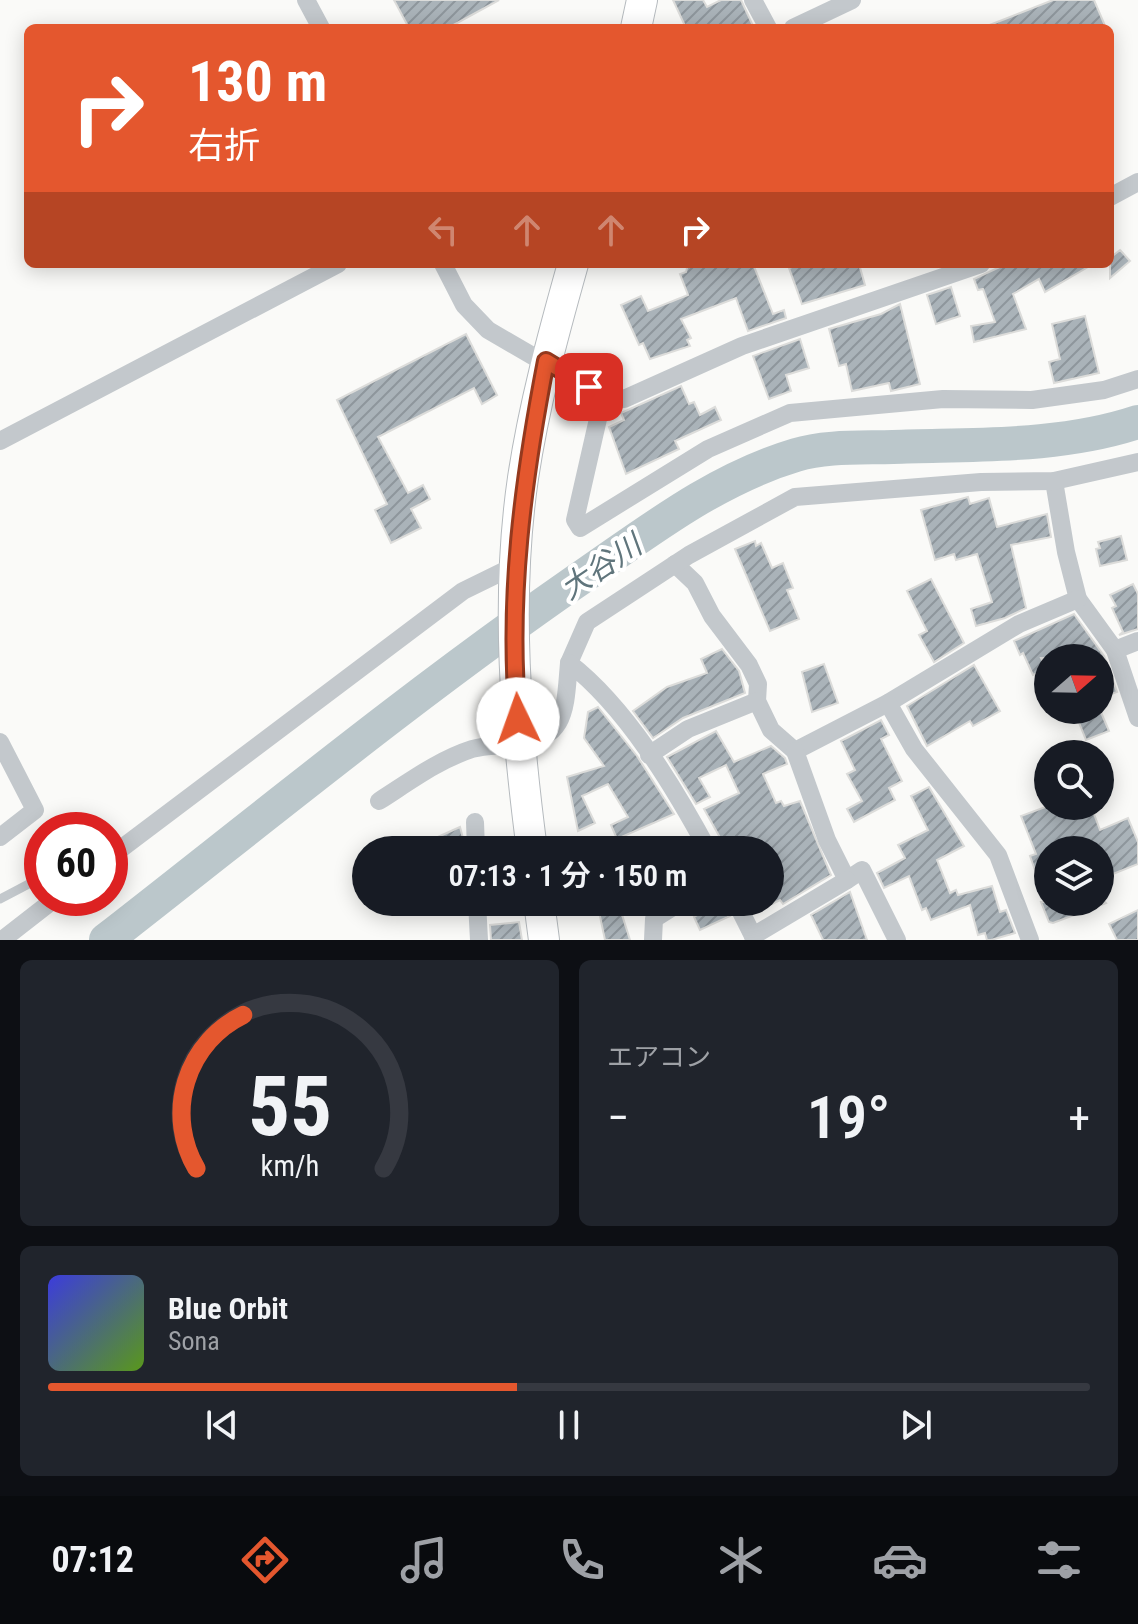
<!DOCTYPE html>
<html lang="ja">
<head>
<meta charset="utf-8">
<style>
  body { margin:0; font-family:"Roboto Condensed","Noto Sans JP",sans-serif; background:#20242c; color:#f1f3f6; height:100vh; display:flex; flex-direction:column; font-size:30px; white-space:nowrap }
  * { box-sizing:border-box; margin:0 }
  p { font-size:26px; color:#9ea1a6 }
  .icon { flex:none; width:44px; height:44px; fill:none; stroke:currentColor; stroke-width:2; stroke-linecap:round; stroke-linejoin:round }
  .map { position:relative; height:940px; overflow:hidden }
  .side { display:flex; flex-direction:column; gap:20px; padding:20px; background:#0d0f14; flex:1 }
  .side>* { flex:none }
  .top-card { position:absolute; left:24px; top:24px; width:1090px; height:244px; border-radius:12px; box-shadow:0 4px 20px #0003; background:#e4572e; color:#fff; overflow:hidden }
  .needle { width:52px; rotate:70deg }
  .tools { position:absolute; left:1034px; top:644px; display:grid; gap:16px }
  .tools a { display:grid; place-items:center; width:80px; height:80px; border-radius:50%; background:#171b24; box-shadow:0 4px 20px #0003; font-size:40px }
  .speed { position:absolute; left:24px; top:812px; display:flex; gap:16px; font-size:40px; font-weight:700; text-align:center }
  .speed>* { display:grid; place-content:center; width:104px; height:104px; border-radius:50%; background:#171b24; box-shadow:0 4px 20px #0003; line-height:1 }
  .speed .limit { border:12px solid #d22; background:#fff; color:#111 }
  .pin { position:absolute; display:grid; place-items:center; width:68px; height:68px; color:#fff; margin:-34px; border-radius:16px; box-shadow:0 4px 12px #0006 }
  .me { position:absolute; width:88px; margin:-44px; rotate:357deg; stroke-linejoin:round; filter:drop-shadow(0 0 6px #0008) }
  .turn { display:flex; align-items:center; gap:28px; height:168px; padding:0 32px; font-size:36px }
  .turn .icon { width:104px; height:104px; stroke-width:2.5 }
  .turn b { display:block; font-size:56px; line-height:68px }
  .lanes { display:flex; align-items:center; height:76px; padding:0 32px; background:#0003; justify-content:center; gap:40px; direction:ltr }
  .lanes .off { opacity:.35 }
  .big { font-size:60px; font-weight:600; line-height:1.1 }
  .side .card { flex:1; display:flex; flex-direction:column; justify-content:center; gap:12px; min-width:0; padding:0 28px; border-radius:12px; background:#20242c }
  .side .dial { align-items:center; gap:0 }
  .dial svg { height:208px; overflow:visible; fill:none; stroke:#363941; stroke-width:7; stroke-linecap:round; text-anchor:middle }
  .dial text { fill:#f1f3f6; stroke:none }
  .song { display:flex; align-items:center; gap:24px }
  .cover { width:96px; height:96px; border-radius:12px; background:linear-gradient(135deg,hsl(240 70% 55%),hsl(90 70% 35%)) }
  .played { height:8px; border-radius:4px; background:linear-gradient(90deg,#e4572e 45%,#363941 45%) }
  .keys { display:flex; justify-content:space-around; direction:ltr }
  .heat { display:flex; justify-content:space-between; align-items:center; font-size:44px; direction:ltr }
  .side .tiles { flex:1; display:grid; gap:20px; grid-template-columns:1fr 1fr }
  .card:last-child { grid-column:span 2 }
  .trip { position:absolute; left:352px; top:836px; width:432px; height:80px; border-radius:40px; background:#171b24; box-shadow:0 4px 20px #0003; font-weight:600; line-height:80px; text-align:center }
  .menu { display:flex; height:128px; justify-content:space-around; align-items:center; background:#090b0e; color:#9ea1a6 }
  .menu .icon { width:56px; height:56px }
  .menu .current { color:#e4572e }
  .menu b { font-size:36px; color:#f1f3f6 }
  .map>svg:first-child { display:block }
</style>
</head>
<body>
<div class="map">
<svg width="1138" height="940" viewBox="0 0 1138 940">
  <defs>
    <pattern id="building-hatch" width="6" height="6" patternUnits="userSpaceOnUse" patternTransform="scale(2)"><rect width="6" height="6" fill="#aab3b9"/><path d="M-1 1l2-2M0 6l6-6M5 7l2-2" fill="none" stroke="#8e969c"/></pattern>
  </defs>
  <rect width="100%" height="100%" fill="#fafaf8"/>
  <g fill="none" stroke-linecap="round" stroke-linejoin="round">
    <path stroke="#bbc7cb" stroke-width="34" d="M 106,940 C 260,820 411,696 572,584 C 644,535 712,480 796,455 C 825,446 862,448 893,447 C 974,444 1060,448 1138,422"/>
  </g>
  <g fill="url(#building-hatch)" stroke="#dcdcda" stroke-width="2">
    <polygon points="394,0 499,0 448,28 409,28"/>
    <polygon points="673,0 703,0 707,7 721,0 741,0 754,28 686,28"/>
    <polygon points="1053,0 1094,0 1106,28 982,28"/>
    <polygon points="1120,250 1130,261 1110,278 1110,258"/>
    <polygon points="688,264 753,264 773,314 784,310 786,318 748,331 736,298 681,319 691,338 687,340 690,346 650,359 643,343 639,345 621,305 641,296 648,311 688,295 680,274 686,272"/>
    <polygon points="801,264 859,264 865,285 802,304 789,268"/>
    <polygon points="1006,264 1093,264 1045,292 1039,279 1013,294 1026,329 974,342 971,326 995,322 983,289 978,290 974,279"/>
    <polygon points="951,287 960,316 936,324 927,295"/>
    <polygon points="900,304 920,384 891,391 889,383 852,391 846,364 839,366 829,329 881,314"/>
    <polygon points="1085,316 1099,373 1054,383 1049,362 1060,359 1052,324"/>
    <polygon points="466,334 497,395 482,404 474,388 378,437 408,493 423,485 430,499 411,509 421,528 391,543 375,510 387,504 337,400"/>
    <polygon points="800,339 809,368 786,375 791,391 769,399 753,356"/>
    <polygon points="681,386 689,404 694,402 700,415 715,407 721,420 675,441 679,449 626,474 609,427 624,420 621,413"/>
    <polygon points="968,497 970,504 989,498 997,527 1047,514 1051,537 1011,545 1026,608 1005,618 976,626 971,609 992,602 977,554 956,560 954,554 935,560 921,510"/>
    <polygon points="1121,536 1127,560 1100,566 1096,549 1100,548 1098,542"/>
    <polygon points="755,541 756,546 761,543 772,568 783,563 793,588 787,590 799,619 770,631 735,549"/>
    <polygon points="931,579 964,643 934,662 919,635 927,631 907,591"/>
    <polygon points="1133,584 1138,594 1138,629 1119,635 1123,632 1112,608 1116,606 1110,595"/>
    <polygon points="1074,614 1104,656 1117,692 1100,698 1100,658 1041,658 1047,670 1033,675 1023,653 1020,655 1014,641"/>
    <polygon points="722,649 739,671 745,693 683,718 653,738 633,711 667,687 707,673 701,659"/>
    <polygon points="824,664 838,703 812,712 802,672"/>
    <polygon points="974,665 1000,711 973,726 970,721 927,746 907,706"/>
    <polygon points="598,707 637,756 674,814 617,839 611,825 628,817 608,784 582,796 595,823 578,831 567,777 604,766 584,738 588,712"/>
    <polygon points="1074,710 1100,710 1109,731 1086,740"/>
    <polygon points="881,720 889,735 881,739 902,781 889,788 895,800 854,822 847,809 862,801 847,774 855,770 841,741"/>
    <polygon points="716,731 734,762 771,746 785,758 787,764 763,774 776,803 781,801 784,806 800,801 831,875 783,904 780,900 770,905 770,850 746,850 743,844 727,850 704,809 739,793 726,765 699,778 710,797 696,804 667,757"/>
    <polygon points="929,787 964,846 937,860 950,893 956,890 958,895 992,886 1000,912 1006,910 1015,933 991,940 987,940 985,933 978,935 970,905 931,920 926,908 922,910 909,876 884,888 877,873 905,858 898,845 928,830 911,796"/>
    <polygon points="1048,806 1091,806 1100,830 1128,818 1138,842 1138,864 1113,874 1111,870 1105,873 1100,850 1048,850 1046,901 1030,856 1036,854 1021,816"/>
    <polygon points="460,827 464,842 460,845 448,850 409,850"/>
    <polygon points="850,892 867,940 823,940 811,915"/>
    <polygon points="597,902 618,902 630,940 605,940"/>
    <polygon points="707,902 724,902 730,916 700,930 694,917 710,908"/>
    <polygon points="1041,902 1105,902 1106,903 1053,923 1049,922"/>
    <polygon points="1138,910 1138,940 1117,940 1109,924"/>
    <polygon points="519,922 522,940 491,940 490,925"/>
  </g>
  <g fill="none" stroke-linecap="round" stroke-linejoin="round">
    <defs>
      <g id="primary">
        <polyline points="636,28 642,0"/>
        <path d="M 532,850 C 516,728 505,601 523,478 C 534,405 553,335 573,264"/>
        <polyline points="539,902 544,940"/>
      </g>
    </defs>
    <use href="#primary" stroke="#b5babe" stroke-width="32"/>
    <polyline stroke="#c3c8cc" stroke-width="9" points="0,899 42,877"/>
    <g stroke="#c3c8cc" stroke-width="18">
      <polyline points="306,0 321,28"/>
      <polyline points="753,0 768,28"/>
      <polyline points="793,28 852,0"/>
      <polyline points="1110,197 1138,182"/>
      <polyline points="443,264 464,305 488,330 603,397 624,399 742,346 981,264"/>
      <polyline points="603,397 575,520 580,528 708,449 790,413 943,399 1032,400 1104,390 1138,379"/>
      <polyline points="0,441 338,264"/>
      <polyline points="1054,481 1066,552 1078,599 1115,650 1138,718"/>
      <polyline points="675,564 695,583 712,616 749,665 758,684 757,701 771,730 795,751 888,703 1019,624 1078,599"/>
      <polyline points="1115,650 1138,641"/>
      <polyline points="569,663 587,622 689,555 795,497 981,482 1054,481 1138,462"/>
      <polyline points="888,703 914,749 998,855 1030,940"/>
      <polyline points="0,742 35,810 0,837"/>
      <polyline points="795,751 827,840 847,880 862,870 897,940"/>
      <polyline points="649,755 688,729 757,701"/>
      <path d="M 379,801 C 409,782 438,760 472,749 C 485,745 501,746 515,744 C 568,740 565,706 569,663 C 626,707 674,787 708,850"/>
      <polyline points="475,822 476,850"/>
      <polyline points="110,857 463,591 516,565"/>
      <polyline points="477,902 479,940"/>
      <polyline points="736,902 755,940"/>
      <polyline points="753,936 847,880"/>
      <polyline points="2,940 56,898"/>
      <polyline points="653,940 654,919 681,902"/>
    </g>
    <use href="#primary" stroke="#fff" stroke-width="30"/>
  </g>
  <g fill="none" stroke-linecap="round" stroke-linejoin="round">
    <defs>
      <path id="route" d="M 518,719 C 507,598 523,480 546,361 L 589,387"/>
    </defs>
    <use href="#route" stroke="#94391e" stroke-width="20"/>
    <use href="#route" stroke="#e4572e" stroke-width="14"/>
  </g>
  <g text-anchor="middle" stroke-width="8" stroke-linejoin="round" paint-order="stroke">
    <g font-size="30" font-style="italic" fill="#60757c" stroke="#fff">
      <text transform="translate(601 567) rotate(-34)" y="10">大谷川</text>
    </g>
  </g>
</svg>
<div class="tools">
<a><svg class="needle" viewBox="-14 -14 28 28"><path d="M0-13l5 13h-10z" fill="#e53935"/><path d="M0 13l5-13h-10z" fill="#9ea1a6"/></svg></a>
<a><svg class="icon" aria-label="search" viewBox="0 0 24 24"><circle cx="10" cy="10" r="6"/><path d="M15 15l6 6"/></svg></a>
<a><svg class="icon" aria-label="layers" viewBox="0 0 24 24"><path d="M12 4l9 5-9 5-9-5zM3 14l9 5 9-5"/></svg></a>
</div>
<div class="speed"><div class="limit">60</div></div>
<div class="pin" style="left:589px;top:387px;background:#d93025"><svg class="icon" aria-label="arrive" viewBox="0 0 24 24"><path d="M6 21V4h12l-3 4 3 4H6"/></svg></div>
<svg class="me" style="left:518px;top:719px" viewBox="-20 -20 40 40"><circle r="19" fill="#fff"/><path d="M0-13L10 11 0 6-10 11z" fill="#e4572e"/></svg>
<div class="trip">07:13 · 1 分 · 150 m</div>
<div class="top-card">
<div class="turn"><svg class="icon" aria-label="right" viewBox="0 0 24 24"><path d="M7 20v-9h11M14 6l5 5-5 5"/></svg><div><b>130 m</b>右折</div></div>
<div class="lanes"><svg class="icon off" aria-label="left" viewBox="0 0 24 24"><path d="M17 20v-9H6M10 6l-5 5 5 5"/></svg><svg class="icon off" aria-label="ahead" viewBox="0 0 24 24"><path d="M12 20V5M6 11l6-6 6 6"/></svg><svg class="icon off" aria-label="ahead" viewBox="0 0 24 24"><path d="M12 20V5M6 11l6-6 6 6"/></svg><svg class="icon" aria-label="right" viewBox="0 0 24 24"><path d="M7 20v-9h11M14 6l5 5-5 5"/></svg></div>
</div>
</div>
<section class="side">
<div class="tiles">
<div class="card dial"><svg viewBox="0 0 100 80">
<path d="M14 69A42 42 0 1 1 86 69"/>
<path d="M14 69A42 42 0 0 1 32 10" stroke="#e4572e"/>
<text x="50" y="56" font-size="32" font-weight="700">55</text>
<text x="50" y="72" font-size="11">km/h</text>
</svg></div>
<div class="card"><p>エアコン</p>
<div class="heat"><a>−</a><b class="big">19°</b><a>+</a></div>
</div>
<div class="card">
<div class="song"><i class="cover"></i><div><b>Blue Orbit</b><p>Sona</p></div></div>
<div class="played"></div>
<div class="keys"><svg class="icon" aria-label="previous" viewBox="0 0 24 24"><path d="M18 5L8 12l10 7zM5 5v14"/></svg><svg class="icon" aria-label="pause" viewBox="0 0 24 24"><path d="M8 5v14M16 5v14"/></svg><svg class="icon" aria-label="next" viewBox="0 0 24 24"><path d="M6 5l10 7-10 7zM19 5v14"/></svg></div>
</div>
</div>
</section>
<nav class="menu">
<b>07:12</b>
<svg class="icon current" aria-label="directions" viewBox="0 0 24 24"><path d="M12 3l9 9-9 9-9-9zM9 14v-3h6M13 9l2 2-2 2"/></svg>
<svg class="icon" aria-label="music" viewBox="0 0 24 24"><path d="M9 18V5l10-2v13"/><circle cx="6" cy="18" r="3"/><circle cx="16" cy="16" r="3"/></svg>
<svg class="icon" aria-label="phone" viewBox="0 0 24 24"><path d="M5 4h4l2 5-3 2q2 4 5 5l2-3 5 2v4C11 20 4 13 5 4z"/></svg>
<svg class="icon" aria-label="climate" viewBox="0 0 24 24"><path d="M12 3v18M4 7l16 10M4 17L20 7"/></svg>
<svg class="icon" aria-label="car" viewBox="0 0 24 24"><path d="M5 17H2v-5l4-1 3-4h7l3 4 3 1v5h-3M9 17h6M6 11h13"/><circle cx="7" cy="17" r="2"/><circle cx="17" cy="17" r="2"/></svg>
<svg class="icon" aria-label="filters" viewBox="0 0 24 24"><path d="M4 7h16M4 17h16"/><circle cx="9" cy="7" r="2"/><circle cx="15" cy="17" r="2"/></svg>
</nav>
</body>
</html>
